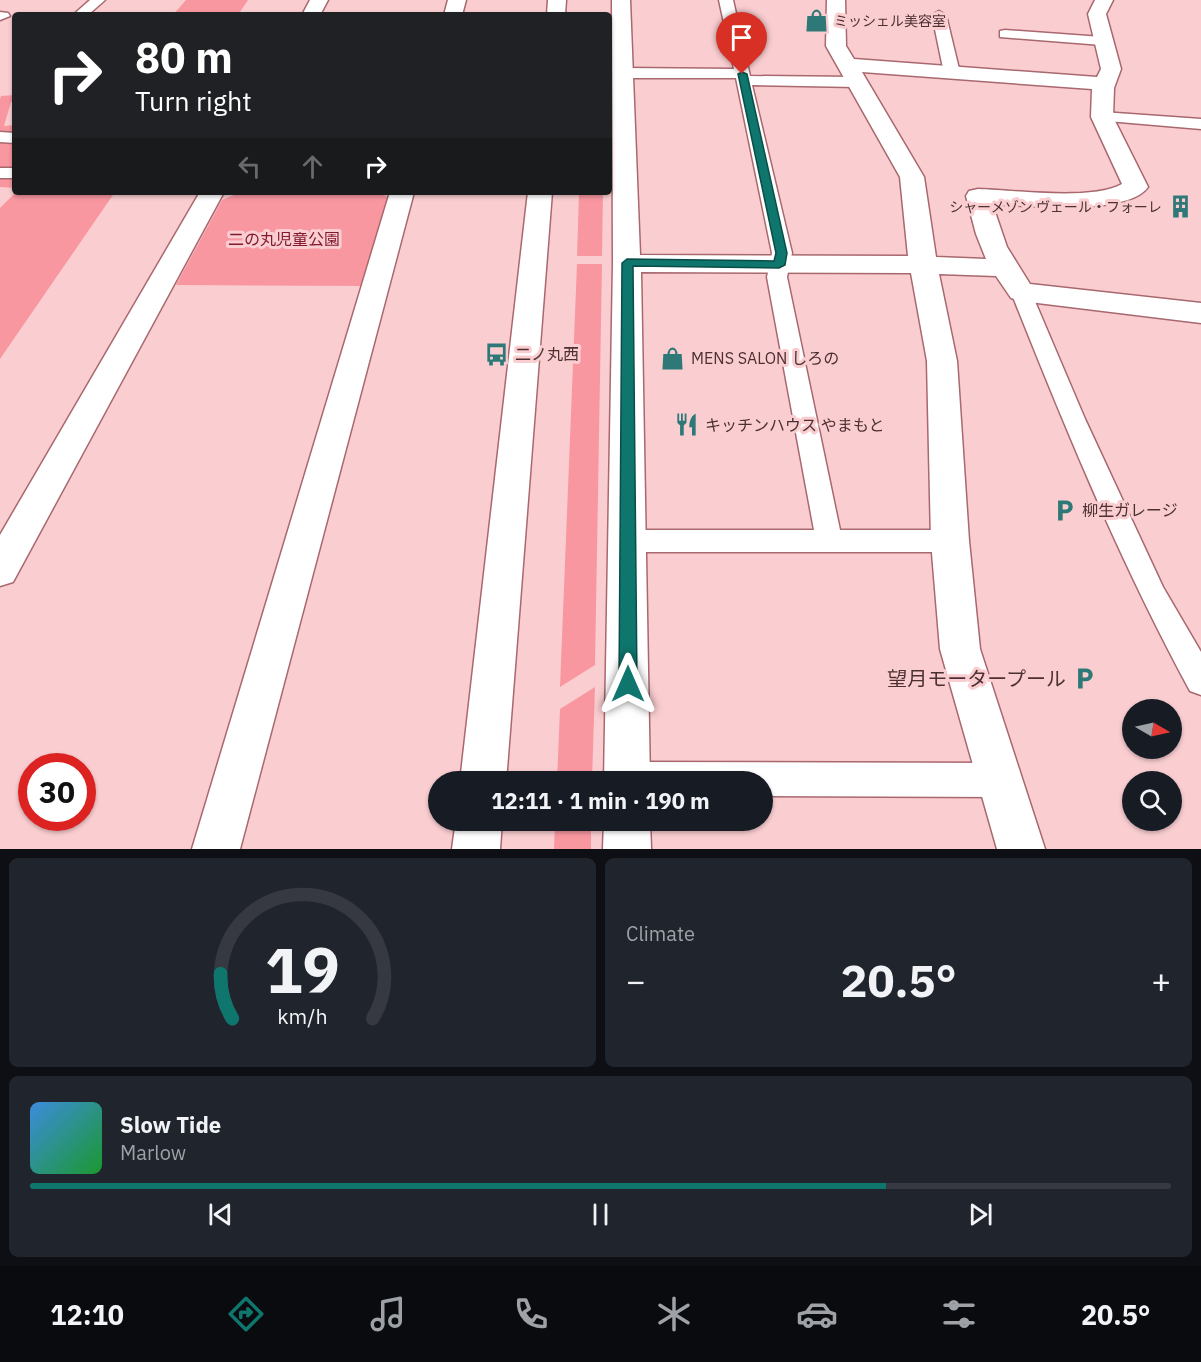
<!DOCTYPE html>
<html lang="en">
<head>
<meta charset="utf-8">
<style>
  body { margin:0; font-family:"IBM Plex Sans","Noto Sans JP",sans-serif; background:#20242c; color:#f1f3f6; height:100vh; display:flex; flex-direction:column; font-size:22px; white-space:nowrap }
  * { box-sizing:border-box; margin:0 }
  p { font-size:20px; color:#9ea1a6 }
  .icon { flex:none; width:33px; height:33px; fill:none; stroke:currentColor; stroke-width:2; stroke-linecap:round; stroke-linejoin:round }
  .map { position:relative; height:849px; overflow:hidden }
  .drawer { display:flex; flex-direction:column; gap:9px; padding:9px; background:#0d0f14; flex:1 }
  .drawer>* { flex:none }
  .hud { position:absolute; left:12px; top:12px; width:600px; height:183px; border-radius:6px; box-shadow:0 2px 4px #0004; background:#202124; color:#fff; overflow:hidden }
  .needle { width:39px; rotate:99deg }
  .buttons { position:absolute; left:1122px; top:699px; display:grid; gap:12px }
  .buttons a { display:grid; place-items:center; width:60px; height:60px; border-radius:50%; background:#171b24; box-shadow:0 2px 4px #0004; font-size:30px }
  .speed { position:absolute; left:18px; top:753px; display:flex; gap:12px; font-size:30px; font-weight:700; text-align:center }
  .speed>* { display:grid; place-content:center; width:78px; height:78px; border-radius:50%; background:#171b24; box-shadow:0 2px 4px #0004; line-height:1 }
  .speed .limit { border:9px solid #d22; background:#fff; color:#111 }
  .pin { position:absolute; display:grid; place-items:center; width:51px; height:51px; color:#fff; margin:-62px -26px; border-radius:50% 50% 50% 0; rotate:-45deg; box-shadow:0 0 6px #0007 }
  .pin .icon { rotate:45deg }
  .me { position:absolute; width:66px; margin:-33px; rotate:0deg; stroke-linejoin:round; filter:drop-shadow(0 0 4px #0008) }
  .turn { display:flex; align-items:center; gap:21px; height:126px; padding:0 24px; font-size:27px }
  .turn .icon { width:78px; height:78px; stroke-width:2.5 }
  .turn b { display:block; font-size:42px; line-height:51px }
  .lanes { display:flex; align-items:center; height:57px; padding:0 24px; background:#0003; justify-content:center; gap:30px; direction:ltr }
  .lanes .off { opacity:.35 }
  .big { font-size:45px; font-weight:800; line-height:1.1 }
  .drawer .widget { flex:1; display:flex; flex-direction:column; justify-content:center; gap:9px; min-width:0; padding:0 21px; border-radius:9px; background:#20242c }
  .drawer .dial { align-items:center; gap:0 }
  .dial svg { height:156px; overflow:visible; fill:none; stroke:#363941; stroke-width:7; stroke-linecap:round; text-anchor:middle }
  .dial text { fill:#f1f3f6; stroke:none }
  .song { display:flex; align-items:center; gap:18px }
  .cover { width:72px; height:72px; border-radius:9px; background:linear-gradient(135deg,hsl(210 70% 55%),hsl(130 70% 35%)) }
  .played { height:6px; border-radius:3px; background:linear-gradient(90deg,#0f766e 75%,#363941 75%) }
  .keys { display:flex; justify-content:space-around; direction:ltr }
  .heat { display:flex; justify-content:space-between; align-items:center; font-size:33px; direction:ltr }
  .drawer .tiles { flex:1; display:grid; gap:9px; grid-template-columns:1fr 1fr }
  .widget:last-child { grid-column:span 2 }
  .trip { position:absolute; left:428px; top:771px; width:345px; height:60px; border-radius:30px; background:#171b24; box-shadow:0 2px 4px #0004; font-weight:800; line-height:60px; text-align:center }
  .menu { display:flex; height:96px; justify-content:space-around; align-items:center; background:#090b0e; color:#9ea1a6 }
  .menu .icon { width:42px; height:42px }
  .menu .active { color:#0f766e }
  .menu b { font-size:27px; color:#f1f3f6 }
  .map>svg:first-child { display:block }
</style>
</head>
<body>
<div class="map">
<svg width="1201" height="849" viewBox="0 0 1201 849">
  <rect width="100%" height="100%" fill="#faced1"/>
  <g fill="#f997a0">
    <polygon points="186,0 248,0 238,15 173,15"/>
    <polygon points="15,95 15,101 11,102 4,126 15,125 15,188 0,187 0,99 1,96"/>
    <polygon points="16,192 115,192 0,359 0,208"/>
    <polygon points="241,192 379,192 392,200 365,286 176,285 222,200"/>
    <polygon points="579,192 603,192 602,256 577,256"/>
    <polygon points="577,264 602,264 595,665 560,687"/>
    <polygon points="595,687 592,781 557,781 560,709"/>
    <polygon points="555,821 591,821 591,849 554,849"/>
  </g>
  <g fill="none" stroke-linecap="round" stroke-linejoin="round">
    <defs>
      <g id="lane">
        <polygon points="90,0 105,0 88,15 73,15"/>
        <polygon points="719,0 733,0 750,76 856,77 864,82 856,87 752,85 792,253 787,277 840,530 950,530 960,533 963,541 960,549 950,552 629,552 619,549 616,541 619,533 629,530 814,530 767,277 772,253 736,78 623,78 615,73 623,68 734,69"/>
        <polygon points="939,11 946,15 960,73 952,78 944,73 932,15"/>
        <polygon points="0,12 8,13 10,16 0,20"/>
        <polygon points="1005,30 1102,37 1109,41 1102,45 1000,37 1000,31"/>
        <polygon points="1102,112 1201,119 1201,129 1096,120 1094,117 1096,114"/>
        <polygon points="0,132 15,133 15,143 0,142"/>
        <rect x="0" y="168" width="15" height="10"/>
        <path d="M 1021,285 L 1028,287 L 1031,292 L 1085,419 L 1163,587 L 1201,652 L 1201,695 L 1190,691 C 1120,562 1065,428 1011,292 L 1014,287 Z"/>
        <polygon points="627,762 999,763 1011,768 1016,780 1011,792 999,797 762,796 762,782 612,782 615,767"/>
      </g>
      <g id="street">
        <polygon points="310,0 328,0 320,15 302,15"/>
        <polygon points="448,0 466,0 462,15 444,15"/>
        <path d="M 612,0 L 630,0 L 640,255 L 908,256 L 900,177 L 826,46 L 827,0 L 845,0 L 846,46 L 854,59 L 1097,77 L 1101,69 L 1088,14 L 1095,0 L 1113,0 L 1106,14 L 1121,69 L 1114,88 L 1113,117 L 1148,187 C 1128,216 1026,206 993,204 L 994,209 L 1007,247 L 1030,284 L 1201,303 L 1201,323 L 1021,301 L 1011,298 L 996,276 L 939,274 L 957,361 L 969,541 L 980,649 L 1045,849 L 997,849 L 940,649 L 931,541 L 927,361 L 911,273 L 641,272 L 650,782 L 604,782 L 613,263 ZM 862,72 L 1092,89 L 1091,117 L 1122,184 C 1092,201 1014,190 978,189 L 969,191 L 966,196 L 976,234 L 986,259 L 936,257 L 924,177 Z"/>
        <polygon points="200,192 224,192 13,582 0,586 0,535"/>
        <polygon points="390,192 414,192 240,849 192,849"/>
        <polygon points="604,820 650,820 651,849 603,849"/>
      </g>
      <g id="secondary">
        <polygon points="548,0 566,0 565,15 547,15"/>
        <polygon points="528,192 552,192 506,782 460,782"/>
        <polygon points="456,820 502,820 500,849 452,849"/>
      </g>
    </defs>
    <use href="#lane" stroke="#a8686e" stroke-width="3"/>
    <use href="#street" stroke="#a8686e" stroke-width="3"/>
    <use href="#secondary" stroke="#a8686e" stroke-width="3"/>
    <use href="#lane" fill="#fff" fill-rule="evenodd"/>
    <use href="#street" fill="#fff" fill-rule="evenodd"/>
    <use href="#secondary" fill="#fff" fill-rule="evenodd"/>
  </g>
  <polygon fill="#0f766e" stroke="#0a4d48" stroke-width="1.5" points="742,72 747,74 787,253 785,265 779,268 633,266 637,684 634,690 628,692 622,690 619,684 622,263 627,259 774,261 776,253 738,74"/>
  <defs>
    <symbol id="shop-bare" viewBox="-9 -9 18 18"><path d="M-5-2.5h2.3a2.7 3.5 0 0 1 5.4 0H5L5.5 6h-11ZM-1.5-2.5h3a1.5 2.3 0 0 0-3 0Z" fill="#2e7877" stroke="#faced1" stroke-width="2.5" paint-order="stroke"/></symbol>
    <symbol id="building-bare" viewBox="-9 -9 18 18"><path d="M-4-6H4V6H1V3H-1V6H-4ZM-2.5-4.3h1.7v1.8h-1.7ZM.8-4.3h1.7v1.8H.8ZM-2.5-1h1.7V.8h-1.7ZM.8-1h1.7V.8H.8Z" fill="#2e7877" stroke="#faced1" stroke-width="2.5" paint-order="stroke"/></symbol>
    <symbol id="bus-bare" viewBox="-9 -9 18 18"><path d="M-5-6H5V4H4V6H2V4H-2V6H-4V4H-5ZM-3.5-4V0h7V-4ZM-3.5 1.2v1.5H-2V1.2ZM2 1.2v1.5H3.5V1.2Z" fill="#2e7877" stroke="#faced1" stroke-width="2.5" paint-order="stroke"/></symbol>
    <symbol id="restaurant-bare" viewBox="-9 -9 18 18"><path d="M-5-6h1v4h1v-4h1v4h1v-4h1v5L-1.5 .5V6h-2V.5L-5-1ZM5-6V6H3V1.5H1.5Q1.5-4 5-6Z" fill="#2e7877" stroke="#faced1" stroke-width="2.5" paint-order="stroke"/></symbol>
    <symbol id="parking-bare" viewBox="-9 -9 18 18"><path d="M-3.5-5.5H1a3.5 3.5 0 0 1 0 7H-1V5.5H-3.5ZM-1-3.4V-.6H.8a1.4 1.4 0 0 0 0-2.8Z" fill="#2e7877" stroke="#faced1" stroke-width="2.5" paint-order="stroke"/></symbol>
  </defs>
  <g fill-rule="evenodd">
    <use href="#shop-bare" x="800" y="4" width="33" height="33"/>
    <use href="#building-bare" x="1164" y="190" width="33" height="33"/>
    <use href="#bus-bare" x="480" y="338" width="33" height="33"/>
    <use href="#shop-bare" x="656" y="342" width="33" height="33"/>
    <use href="#restaurant-bare" x="670" y="408" width="33" height="33"/>
    <use href="#parking-bare" x="1048" y="494" width="33" height="33"/>
    <use href="#parking-bare" x="1068" y="662" width="33" height="33"/>
  </g>
  <g text-anchor="middle" stroke-width="6" stroke-linejoin="round" paint-order="stroke">
    <g font-size="14" fill="#4c3032" stroke="#faced1" text-anchor="start">
      <text x="834" y="26">ミッシェル美容室</text>
      <text x="1162" y="212" text-anchor="end">シャーメゾン ヴェール・フォーレ</text>
    </g>
    <g font-size="16" fill="#811a30" stroke="#faced1">
      <text x="284" y="245">二の丸児童公園</text>
    </g>
    <g font-size="16" fill="#4c3032" stroke="#faced1" text-anchor="start">
      <text x="515" y="360">二ノ丸西</text>
      <text x="691" y="364">MENS SALON しろの</text>
      <text x="705" y="431">キッチンハウス やまもと</text>
      <text x="1082" y="516">柳生ガレージ</text>
    </g>
    <g font-size="20" fill="#4c3032" stroke="#faced1" text-anchor="end">
      <text x="1066" y="686">望月モータープール</text>
    </g>
  </g>
</svg>
<div class="buttons">
<a><svg class="needle" viewBox="-14 -14 28 28"><path d="M0-13l5 13h-10z" fill="#e53935"/><path d="M0 13l5-13h-10z" fill="#9ea1a6"/></svg></a>
<a><svg class="icon" aria-label="search" viewBox="0 0 24 24"><circle cx="10" cy="10" r="6"/><path d="M15 15l6 6"/></svg></a>
</div>
<div class="speed"><div class="limit">30</div></div>
<div class="pin" style="left:742px;top:74px;background:#d93025"><svg class="icon" aria-label="arrive" viewBox="0 0 24 24"><path d="M6 21V4h12l-3 4 3 4H6"/></svg></div>
<svg class="me" style="left:628px;top:684px" viewBox="-20 -20 40 40"><path d="M0-17L14 15 0 8-14 15z" fill="#0f766e" stroke="#fff" stroke-width="4"/></svg>
<div class="trip">12:11 · 1 min · 190 m</div>
<div class="hud">
<div class="turn"><svg class="icon" aria-label="right" viewBox="0 0 24 24"><path d="M7 20v-9h11M14 6l5 5-5 5"/></svg><div><b>80 m</b>Turn right</div></div>
<div class="lanes"><svg class="icon off" aria-label="left" viewBox="0 0 24 24"><path d="M17 20v-9H6M10 6l-5 5 5 5"/></svg><svg class="icon off" aria-label="ahead" viewBox="0 0 24 24"><path d="M12 20V5M6 11l6-6 6 6"/></svg><svg class="icon" aria-label="right" viewBox="0 0 24 24"><path d="M7 20v-9h11M14 6l5 5-5 5"/></svg></div>
</div>
</div>
<section class="drawer">
<div class="tiles">
<div class="widget dial"><svg viewBox="0 0 100 80">
<path d="M14 69A42 42 0 1 1 86 69"/>
<path d="M14 69A42 42 0 0 1 8 46" stroke="#0f766e"/>
<text x="50" y="56" font-size="32" font-weight="700">19</text>
<text x="50" y="72" font-size="11">km/h</text>
</svg></div>
<div class="widget"><p>Climate</p>
<div class="heat"><a>−</a><b class="big">20.5°</b><a>+</a></div>
</div>
<div class="widget">
<div class="song"><i class="cover"></i><div><b>Slow Tide</b><p>Marlow</p></div></div>
<div class="played"></div>
<div class="keys"><svg class="icon" aria-label="previous" viewBox="0 0 24 24"><path d="M18 5L8 12l10 7zM5 5v14"/></svg><svg class="icon" aria-label="pause" viewBox="0 0 24 24"><path d="M8 5v14M16 5v14"/></svg><svg class="icon" aria-label="next" viewBox="0 0 24 24"><path d="M6 5l10 7-10 7zM19 5v14"/></svg></div>
</div>
</div>
</section>
<nav class="menu">
<b>12:10</b>
<svg class="icon active" aria-label="directions" viewBox="0 0 24 24"><path d="M12 3l9 9-9 9-9-9zM9 14v-3h6M13 9l2 2-2 2"/></svg>
<svg class="icon" aria-label="music" viewBox="0 0 24 24"><path d="M9 18V5l10-2v13"/><circle cx="6" cy="18" r="3"/><circle cx="16" cy="16" r="3"/></svg>
<svg class="icon" aria-label="phone" viewBox="0 0 24 24"><path d="M5 4h4l2 5-3 2q2 4 5 5l2-3 5 2v4C11 20 4 13 5 4z"/></svg>
<svg class="icon" aria-label="climate" viewBox="0 0 24 24"><path d="M12 3v18M4 7l16 10M4 17L20 7"/></svg>
<svg class="icon" aria-label="car" viewBox="0 0 24 24"><path d="M5 17H2v-5l4-1 3-4h7l3 4 3 1v5h-3M9 17h6M6 11h13"/><circle cx="7" cy="17" r="2"/><circle cx="17" cy="17" r="2"/></svg>
<svg class="icon" aria-label="filters" viewBox="0 0 24 24"><path d="M4 7h16M4 17h16"/><circle cx="9" cy="7" r="2"/><circle cx="15" cy="17" r="2"/></svg>
<b>20.5°</b>
</nav>
</body>
</html>
